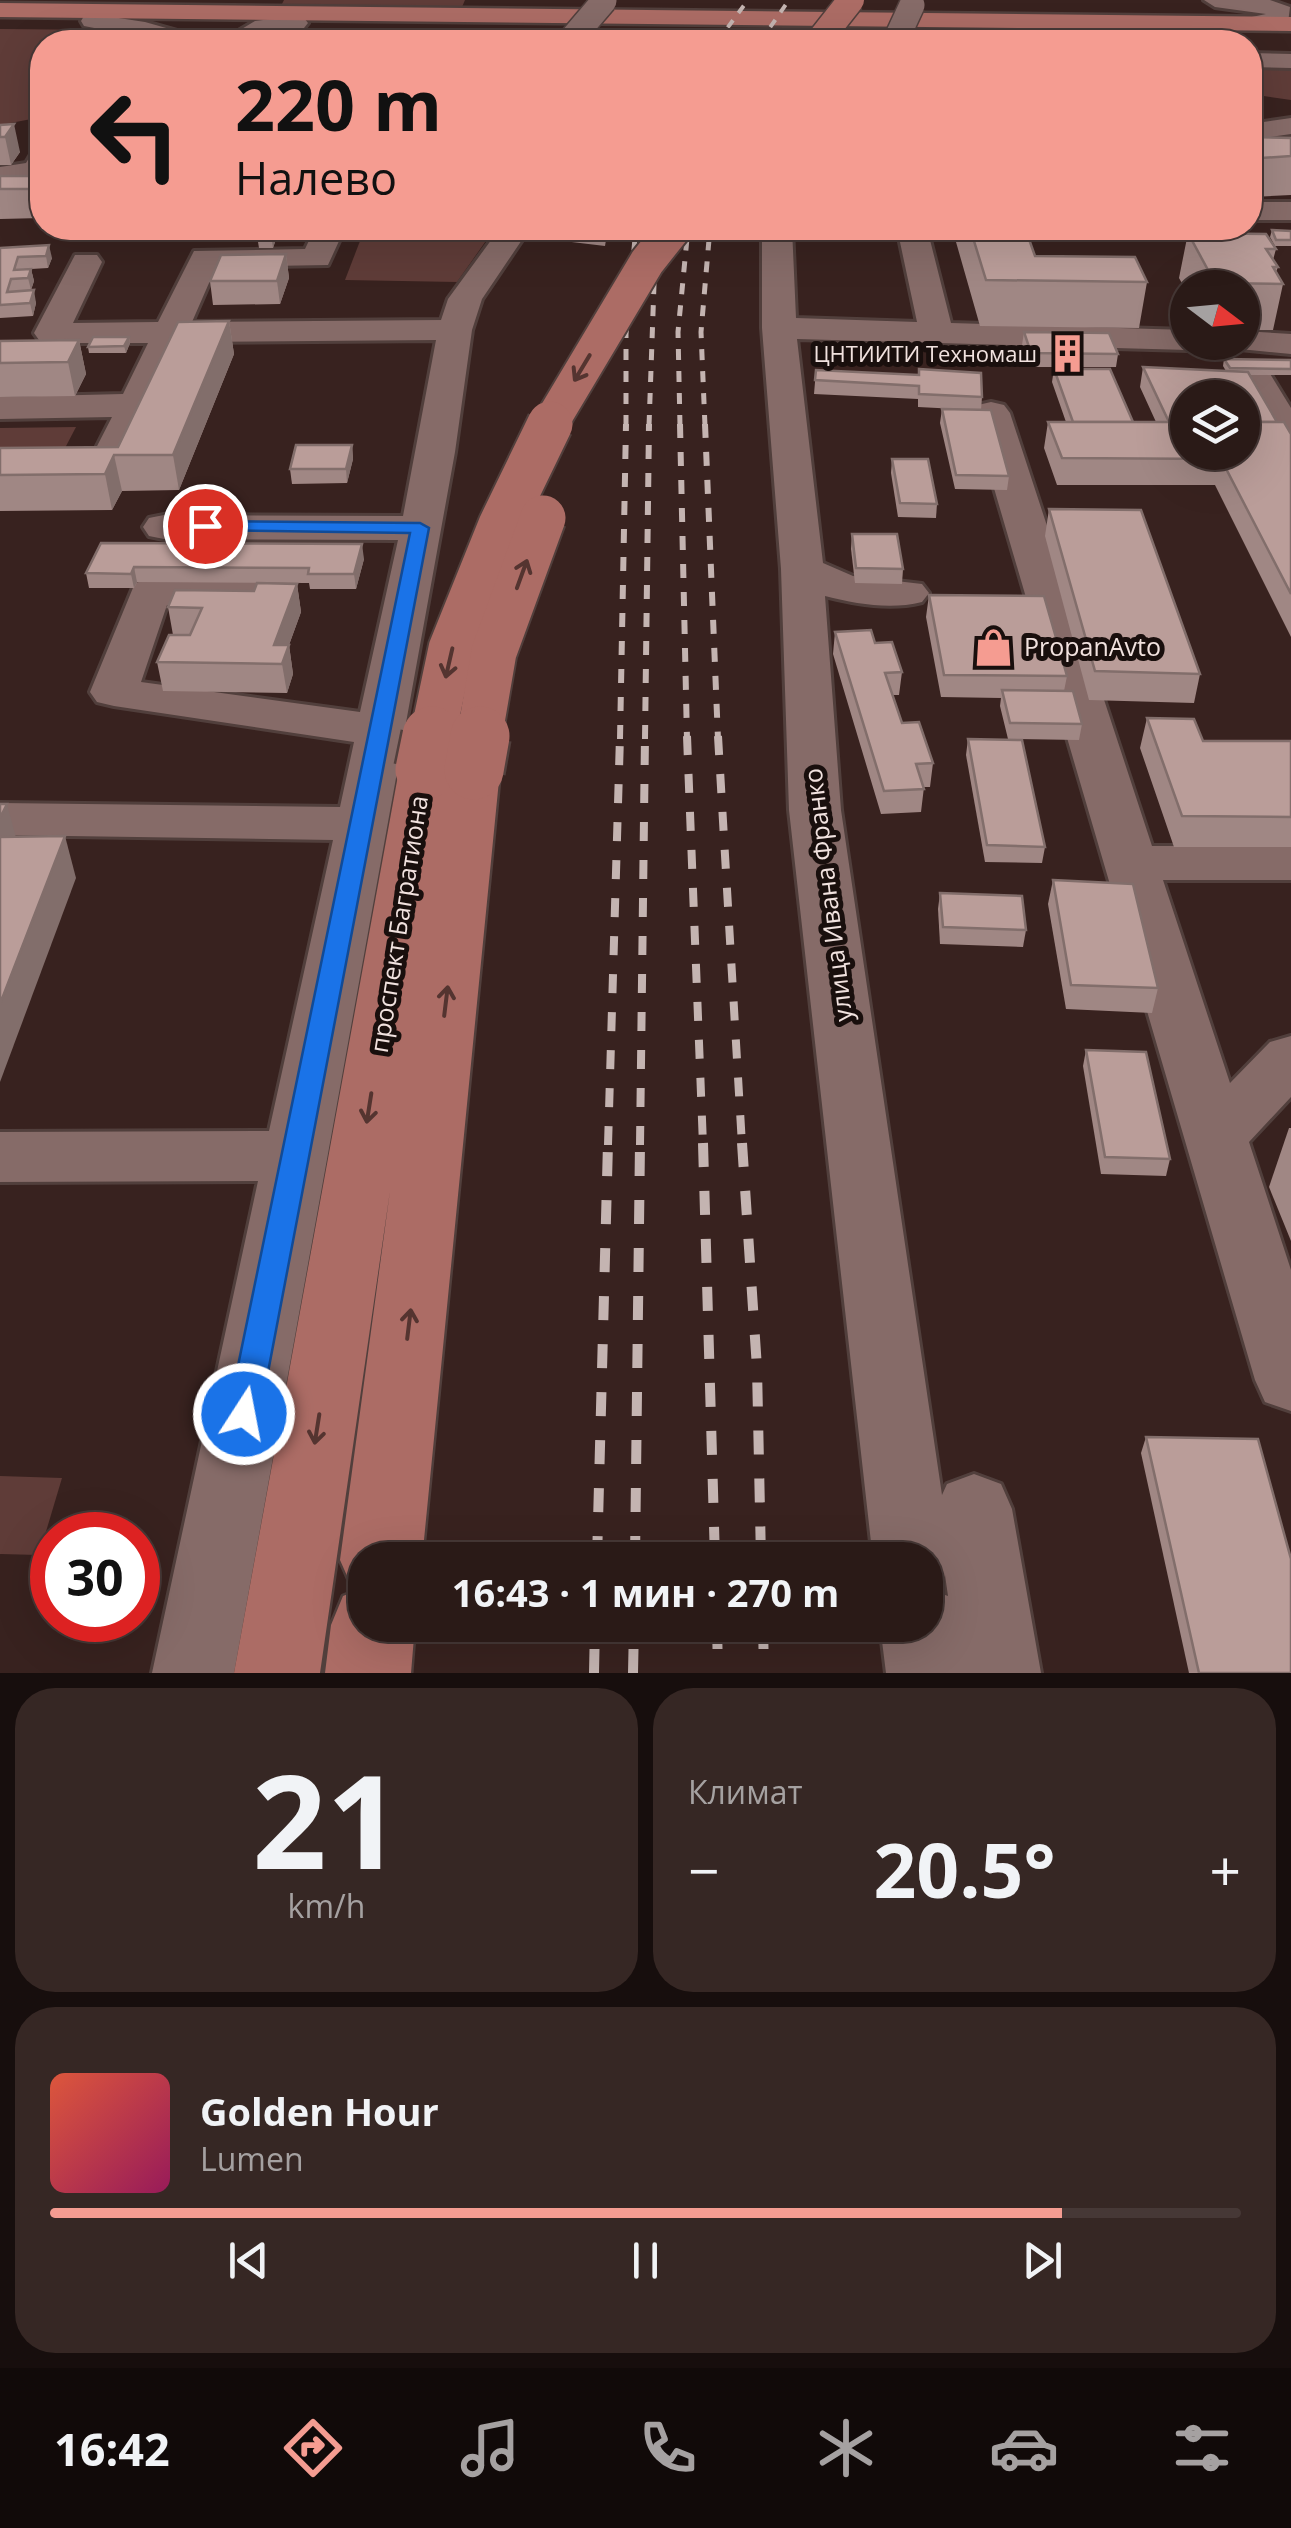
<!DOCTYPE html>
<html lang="ru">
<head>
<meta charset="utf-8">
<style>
  body { margin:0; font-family:"Open Sans",sans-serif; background:#362724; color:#f1f3f6; height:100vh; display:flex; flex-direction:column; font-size:38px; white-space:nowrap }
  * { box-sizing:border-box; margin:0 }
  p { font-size:32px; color:#a5a1a1 }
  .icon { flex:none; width:55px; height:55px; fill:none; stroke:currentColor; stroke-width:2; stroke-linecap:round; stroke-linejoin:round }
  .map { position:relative; height:1673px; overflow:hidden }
  .drawer { display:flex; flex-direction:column; gap:15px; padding:15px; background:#170e0d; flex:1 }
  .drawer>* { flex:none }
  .banner { position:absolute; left:30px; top:30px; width:1232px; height:210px; border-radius:40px; box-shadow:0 10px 40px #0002,0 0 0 2px #463836; background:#f59c91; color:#111; overflow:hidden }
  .needle { width:65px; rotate:106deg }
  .buttons { position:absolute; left:1170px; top:270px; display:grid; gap:20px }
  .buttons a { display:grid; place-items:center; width:90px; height:90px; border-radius:50%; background:#2a1a17; box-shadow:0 10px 40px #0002,0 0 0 2px #463836; font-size:50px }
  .speed { position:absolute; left:30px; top:1512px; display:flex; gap:20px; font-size:50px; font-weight:700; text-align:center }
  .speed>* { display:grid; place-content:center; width:130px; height:130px; border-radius:50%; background:#2a1a17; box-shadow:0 10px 40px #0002,0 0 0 2px #463836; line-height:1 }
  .speed .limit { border:15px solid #d22; background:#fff; color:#111 }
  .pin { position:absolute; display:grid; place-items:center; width:85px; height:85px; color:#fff; margin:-42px; border:5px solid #fff; border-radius:50%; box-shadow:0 2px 10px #0007 }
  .me { position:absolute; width:110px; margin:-55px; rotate:11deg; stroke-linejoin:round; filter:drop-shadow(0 0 8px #0008) }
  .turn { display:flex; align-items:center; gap:35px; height:210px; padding:0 40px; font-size:45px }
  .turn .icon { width:130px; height:130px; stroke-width:2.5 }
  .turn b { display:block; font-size:70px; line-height:85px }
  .big { font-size:75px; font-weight:700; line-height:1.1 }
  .drawer .tile { flex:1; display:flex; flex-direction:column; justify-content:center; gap:15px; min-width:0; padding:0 35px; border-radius:40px; background:#362724 }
  .drawer .dial { align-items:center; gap:0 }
  .dial b { font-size:130px; line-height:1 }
  .song { display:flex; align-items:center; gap:30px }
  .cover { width:120px; height:120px; border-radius:15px; background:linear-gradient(135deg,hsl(10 70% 55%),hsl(330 70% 35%)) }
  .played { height:10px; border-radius:5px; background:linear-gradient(90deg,#f59c91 85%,#463836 85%) }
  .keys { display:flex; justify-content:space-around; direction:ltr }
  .heat { display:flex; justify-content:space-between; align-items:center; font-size:55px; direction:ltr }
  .drawer .tiles { flex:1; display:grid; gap:15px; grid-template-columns:1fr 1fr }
  .tile:last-child { grid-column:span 2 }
  .trip { position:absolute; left:348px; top:1542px; width:595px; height:100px; border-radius:40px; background:#2a1a17; box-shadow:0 10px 40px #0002,0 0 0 2px #463836; font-weight:700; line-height:100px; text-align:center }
  .menu { display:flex; height:160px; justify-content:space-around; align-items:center; background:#110a09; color:#a5a1a1 }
  .menu .icon { width:70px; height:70px }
  .menu .active { color:#f59c91 }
  .menu b { font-size:45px; color:#f1f3f6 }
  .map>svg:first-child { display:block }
</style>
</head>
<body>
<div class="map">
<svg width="1291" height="1673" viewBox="0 0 1291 1673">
  <rect width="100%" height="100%" fill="#38221f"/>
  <g fill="#5f3c38">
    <polygon points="284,0 465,0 462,7 282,4"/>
    <polygon points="0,29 107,30 167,42 42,42 42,117 0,125"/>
    <polygon points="272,31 452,33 448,42 273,42 261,38"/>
    <polygon points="1250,67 1291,68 1291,100 1250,94"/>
    <polygon points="365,228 495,228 457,282 345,280"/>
    <polygon points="76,427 64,450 0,450 0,428"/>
    <polygon points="0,1476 62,1478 39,1555 0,1554"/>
  </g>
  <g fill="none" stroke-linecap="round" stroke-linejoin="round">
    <defs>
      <g id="minor">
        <polygon points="1204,0 1270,0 1290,7 1288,23 1255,30 1243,23 1247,18 1266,14 1215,7"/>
        <polygon points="92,14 145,22 198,37 202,42 166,42 84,26 81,21 84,16"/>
        <polygon points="296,16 304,18 308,23 304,28 258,37 261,42 235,42 230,36 255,21"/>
        <polygon points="1250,53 1291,54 1291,68 1250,67"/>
        <polygon points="1291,118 1291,134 1250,140 1250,124"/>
        <polygon points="42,151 42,177 0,185 0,167 26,163 32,153"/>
        <rect x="1250" y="202" width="41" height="18"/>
        <polygon points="315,228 345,228 328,265 216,267 192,322 441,320 448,299 500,228 530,228 482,299 472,330 455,452 234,1673 152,1673 258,1181 0,1182 0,1132 269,1131 333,840 0,835 0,803 340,807 354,742 114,706 97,702 90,692 135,583 150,579 247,580 262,584 269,593 262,602 247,606 167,605 141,682 360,712 398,540 164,539 149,536 143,527 149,518 164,515 403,516 436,340 183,342 124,468 87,480 0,481 0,457 83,456 94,452 112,417 0,419 0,397 123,394 148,343 51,343 39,340 34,333 75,255 97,255 102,262 73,323 158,322 194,251 305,249"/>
        <path d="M 762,228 L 792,228 L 796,318 L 917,322 L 897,228 L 927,228 L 951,323 L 1188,330 L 1188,342 L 1204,342 L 1188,350 L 797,339 L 823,563 L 853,576 L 922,584 L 929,593 L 922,602 C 890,610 857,604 825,596 L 841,810 L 942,1495 L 947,1484 L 974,1474 L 1001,1484 L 1012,1509 L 1041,1673 L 886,1673 L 880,1625 L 925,1625 L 925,1560 L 873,1560 L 789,810 L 781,569 L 762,328 ZM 945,1575 L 948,1596 L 931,1590 L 940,1586 Z"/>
        <polygon points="1242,331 1291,334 1291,354 1230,348 1226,342 1242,342"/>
        <polygon points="1256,369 1269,372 1291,408 1291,451 1278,448 1238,380 1243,372"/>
        <polygon points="991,402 1004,405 1010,413 1152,846 1291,846 1291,880 1163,880 1230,1083 1270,1042 1291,1036 1291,1097 1249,1142 1291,1270 1291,1411 1265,1402 1255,1380 972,413 978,405"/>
      </g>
      <g id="major">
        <polygon points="0,3 1291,17 1291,31 0,17"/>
        <polygon points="425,754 444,759 449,767 455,759 474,754 493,759 500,770 422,1560 365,1560 365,1625 415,1625 411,1673 325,1673 331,1625 343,1596 358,1590 352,1587 340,1560 390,1191 320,1673 234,1673 399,770 406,759"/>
      </g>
    </defs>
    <use href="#minor" stroke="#513f3c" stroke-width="6"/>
    <use href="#major" stroke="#513f3c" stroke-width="5"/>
    <use href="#minor" fill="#866b68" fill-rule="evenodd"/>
    <use href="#major" fill="#ac6c65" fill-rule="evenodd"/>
    <g stroke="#c4b4b1" stroke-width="4" stroke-dasharray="9 9" stroke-linecap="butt">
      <polyline points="717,42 748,0"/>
      <polyline points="760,42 789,0"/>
    </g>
    <g stroke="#c4b4b1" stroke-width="5" stroke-dasharray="11 11" stroke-linecap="butt">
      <polyline points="626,426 626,334 636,228"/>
      <polyline points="649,426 656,228"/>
      <polyline points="680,426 678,332 688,228"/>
      <polyline points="705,426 701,332 710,228"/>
    </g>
    <g stroke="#c4b4b1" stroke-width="6" stroke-dasharray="14 14" stroke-linecap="butt">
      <polyline points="680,424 687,739"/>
      <polyline points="705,424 718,739"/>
      <polyline points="620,739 626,424"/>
      <polyline points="645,739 649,424"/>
    </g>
    <g stroke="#c4b4b1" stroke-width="8" stroke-dasharray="19 19" stroke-linecap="butt">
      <polyline points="687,736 703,1145"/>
      <polyline points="718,736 742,1145"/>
      <polyline points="608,1145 620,736"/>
      <polyline points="640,1145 645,736"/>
    </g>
    <g stroke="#c4b4b1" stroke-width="10" stroke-dasharray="24 24" stroke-linecap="butt">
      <polyline points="703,1143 715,1560"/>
      <polyline points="742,1143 757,1368 761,1560"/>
      <polyline points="597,1560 608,1143"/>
      <polyline points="635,1560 640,1143"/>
      <polyline points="717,1625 718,1673"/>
      <polyline points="763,1625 764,1673"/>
      <polyline points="594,1673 595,1625"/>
      <polyline points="633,1673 634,1625"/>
    </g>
    <defs>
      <g id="minor-bridge">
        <polyline points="569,42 604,1"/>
        <polyline points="895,42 912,5"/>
      </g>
      <polyline id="major-bridge-far3" points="818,42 851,0"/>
      <polyline id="major-bridge-far2" points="549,426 647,262 674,228"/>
      <g id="major-bridge-far1">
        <polyline points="432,739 451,649 501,525 550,424"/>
        <polyline points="479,739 494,652 543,518"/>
      </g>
      <g id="major-bridge">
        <polyline points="425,770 432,736"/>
        <polyline points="474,770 480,736"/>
      </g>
    </defs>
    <use href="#minor-bridge" stroke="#513f3c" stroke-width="28" stroke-linecap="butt"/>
    <use href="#major-bridge-far3" stroke="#513f3c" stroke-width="29" stroke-linecap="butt"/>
    <use href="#major-bridge-far2" stroke="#513f3c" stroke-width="39" stroke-linecap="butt"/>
    <use href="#major-bridge-far1" stroke="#513f3c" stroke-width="49" stroke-linecap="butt"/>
    <use href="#major-bridge" stroke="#513f3c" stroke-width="64" stroke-linecap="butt"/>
    <use href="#minor-bridge" stroke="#866b68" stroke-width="25"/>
    <use href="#major-bridge-far3" stroke="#ac6c65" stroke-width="26"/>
    <use href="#major-bridge-far2" stroke="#ac6c65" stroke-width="35"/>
    <use href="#major-bridge-far1" stroke="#ac6c65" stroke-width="45"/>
    <use href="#major-bridge" stroke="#ac6c65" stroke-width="59"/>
  </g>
  <g fill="#a08784">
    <polygon points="0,125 20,152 11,165 0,165"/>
    <polygon points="1250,137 1291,138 1291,195 1253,197 1250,192"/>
    <polygon points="0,176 42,176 42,218 0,219"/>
    <polygon points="238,228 288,228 281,242 275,242 273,248 259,248 258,242 240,242"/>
    <polygon points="555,228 608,228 605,246 555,240"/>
    <polygon points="952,228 1025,228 1035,256 1147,282 1139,328 980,326"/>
    <polygon points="1189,228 1231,228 1234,234 1276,249 1273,260 1278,267 1276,272 1283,284 1273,330 1242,330 1242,288 1188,288 1188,294 1179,278"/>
    <polygon points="1272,230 1291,231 1291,246 1275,246 1270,237"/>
    <polygon points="0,248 52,258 48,268 31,269 34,281 31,290 36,303 33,316 0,318"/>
    <polygon points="286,254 289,278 280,304 213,305 210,281"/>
    <polygon points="229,321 234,354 179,490 122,491 112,510 0,511 0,448 118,447"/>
    <polygon points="1024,332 1118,354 1116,367 1029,367 1022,345"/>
    <polygon points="129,337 130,343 126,353 89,353 88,347"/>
    <polygon points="79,340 86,374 75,396 0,397 0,341"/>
    <polygon points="1224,359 1291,360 1291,375 1250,375 1277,422 1291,434 1291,637 1215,485 1057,485 1044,448 1048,422 1066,422 1052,382 1054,369 1133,422 1156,422 1140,387 1143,367 1226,371 1223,366"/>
    <polygon points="816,370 982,397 981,410 1009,476 1007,490 955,489 940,423 942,409 957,409 918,407 918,399 814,394"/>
    <polygon points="352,445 353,459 347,483 292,484 290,469"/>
    <polygon points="892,459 937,504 936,518 898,517 891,473"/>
    <polygon points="1049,509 1200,674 1194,703 1089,700 1045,536"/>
    <polygon points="852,534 903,569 902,584 855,583 851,549"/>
    <polygon points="101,543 364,559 356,589 310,589 309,583 137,582 134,588 89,588 86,573"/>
    <polygon points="297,584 301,612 289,645 293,674 287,693 163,691 157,662 173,635 168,607"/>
    <polygon points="929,595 1067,676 1064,691 1082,724 1079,740 1008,739 1000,706 1001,698 941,697 926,617"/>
    <polygon points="835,632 875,643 902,672 899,695 893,695 902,723 933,763 930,787 924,787 921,812 881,814 833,654"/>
    <polygon points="1147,718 1203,741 1291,741 1291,847 1174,847 1140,748"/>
    <polygon points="968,739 1045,847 1042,863 985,862 966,755"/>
    <polygon points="1053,880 1158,988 1152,1013 1066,1009 1048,904"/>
    <polygon points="940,893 1026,930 1023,947 940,944 938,909"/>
    <polygon points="1086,1050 1170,1159 1166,1176 1101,1174 1083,1066"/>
    <polygon points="1289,1128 1291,1128 1291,1241 1269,1187"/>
    <polygon points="1146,1437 1291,1673 1189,1673 1141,1453"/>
  </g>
  <g fill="#826e6b">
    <polygon points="14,124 20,152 11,165 5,137"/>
    <polygon points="270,228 273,228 275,242 273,248"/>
    <polygon points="279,228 288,228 281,242"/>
    <polygon points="49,245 52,258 48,268 46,256"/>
    <polygon points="286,254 289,278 280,304 277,281"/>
    <polygon points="31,269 34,281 31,290 28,278"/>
    <polygon points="34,290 36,303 33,316 30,303"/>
    <polygon points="229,321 234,354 179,490 173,455"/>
    <polygon points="129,337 130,343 126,353 124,346"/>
    <polygon points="79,340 86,374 75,396 68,362"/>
    <polygon points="352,445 353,459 347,483 346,469"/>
    <polygon points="114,455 122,491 112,510 105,474"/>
    <polygon points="362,544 364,559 356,589 354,574"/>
    <polygon points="134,567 137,582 134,588 131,574"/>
    <polygon points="297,584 301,612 282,664 274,645"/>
    <polygon points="289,645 293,674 287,693 282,664"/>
    <polygon points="7,804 18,845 0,866 0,818"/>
    <polygon points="65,836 76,878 0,1082 0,1004"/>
  </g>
  <g fill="#ba9d99" stroke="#826e6b" stroke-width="2.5">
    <polygon points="738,38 749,39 747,42 735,42"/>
    <polygon points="14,124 5,137 0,137 0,125"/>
    <polygon points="1250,137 1291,138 1291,156 1261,158"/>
    <rect x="0" y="176" width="42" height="13"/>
    <polygon points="555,228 606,228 604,234"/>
    <polygon points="970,228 1025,228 1035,256 1135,257 1147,282 986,280"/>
    <polygon points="1193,228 1231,228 1234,234 1196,233"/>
    <polygon points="1272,230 1291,231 1291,240 1276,240"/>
    <polygon points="1188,233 1266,234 1276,249 1266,249 1278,267 1273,267 1283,284 1215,283"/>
    <polygon points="49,245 46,256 18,257 14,270 31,269 28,278 11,279 7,292 34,290 30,303 0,305 0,248"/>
    <polygon points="286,254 277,281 210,281 221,255"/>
    <polygon points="229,321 173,455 114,455 105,474 0,475 0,448 118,447 178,322"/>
    <polygon points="1024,332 1109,333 1118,354 1031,353"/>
    <polygon points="93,337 129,337 124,346 88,347"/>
    <polygon points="79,340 68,362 0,363 0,341"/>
    <polygon points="1224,359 1291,360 1291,369 1230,368"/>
    <polygon points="1143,367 1248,372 1277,422 1242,422 1242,398 1188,398 1188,422 1169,422"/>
    <polygon points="919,369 981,373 982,397 919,394 919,386 815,380 816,370 919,375"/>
    <polygon points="1054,369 1110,369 1133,422 1073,422"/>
    <polygon points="942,409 991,410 1009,476 956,475"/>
    <polygon points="1048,422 1188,422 1188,452 1242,452 1242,422 1284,422 1291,434 1291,594 1221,459 1062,458"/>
    <polygon points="296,445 352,445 346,469 290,469"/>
    <polygon points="892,459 928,459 937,504 900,503"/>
    <polygon points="1049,509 1141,510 1200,674 1095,671"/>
    <polygon points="852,534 897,534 903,569 856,568"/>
    <polygon points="101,543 362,544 354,574 308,574 309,568 134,567 131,574 86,573"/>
    <polygon points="257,583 297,584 274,645 289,645 282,664 157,662 169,635 190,635 202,608 168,607 175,590 254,591"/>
    <polygon points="929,595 1044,596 1067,676 944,675"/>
    <polygon points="871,630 875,643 892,642 902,672 885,673 902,723 919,722 933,763 916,764 924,789 884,791 835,632"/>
    <polygon points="1002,690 1073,691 1082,724 1010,723"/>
    <polygon points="1147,718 1194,719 1203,741 1291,741 1291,817 1182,816"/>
    <polygon points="968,739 1022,740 1045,847 987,845"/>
    <polygon points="0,804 7,804 0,818"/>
    <polygon points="65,836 0,1004 0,837"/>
    <polygon points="1053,880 1133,884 1158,988 1071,985"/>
    <polygon points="940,893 1022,896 1026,930 943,927"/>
    <polygon points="1086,1050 1146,1052 1170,1159 1105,1157"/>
    <polygon points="1146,1437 1258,1439 1291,1559 1291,1673 1199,1673"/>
  </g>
  <defs><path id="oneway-shaft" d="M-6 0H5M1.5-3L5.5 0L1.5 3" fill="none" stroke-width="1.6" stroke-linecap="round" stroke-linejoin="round" transform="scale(2.5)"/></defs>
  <g stroke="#543430">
    <use href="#oneway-shaft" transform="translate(582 368) rotate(121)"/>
    <use href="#oneway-shaft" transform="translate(522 574) rotate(-70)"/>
    <use href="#oneway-shaft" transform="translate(449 663) rotate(103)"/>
    <use href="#oneway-shaft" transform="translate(446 1001) rotate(-83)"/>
    <use href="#oneway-shaft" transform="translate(369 1108) rotate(99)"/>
    <use href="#oneway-shaft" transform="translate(409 1324) rotate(-83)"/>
    <use href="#oneway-shaft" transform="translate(317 1429) rotate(99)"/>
  </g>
  <polygon fill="#1a73e8" stroke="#114b97" stroke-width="2.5" points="205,521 420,523 429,528 260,1414 255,1424 244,1429 233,1424 228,1414 410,533 199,530 199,523"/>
  <defs>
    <symbol id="building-bare" viewBox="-9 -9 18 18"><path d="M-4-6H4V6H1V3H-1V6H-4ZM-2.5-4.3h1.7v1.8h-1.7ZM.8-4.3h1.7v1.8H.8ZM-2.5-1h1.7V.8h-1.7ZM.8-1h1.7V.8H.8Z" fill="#f59c91" stroke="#190f0d" stroke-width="2.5" paint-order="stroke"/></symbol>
    <symbol id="shop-bare" viewBox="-9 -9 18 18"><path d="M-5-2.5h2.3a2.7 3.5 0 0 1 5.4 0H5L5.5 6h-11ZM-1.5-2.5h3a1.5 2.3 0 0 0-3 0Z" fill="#f59c91" stroke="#190f0d" stroke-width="2.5" paint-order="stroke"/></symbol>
  </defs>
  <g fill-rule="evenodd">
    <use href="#building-bare" x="1040" y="326" width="55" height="55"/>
    <use href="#shop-bare" x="966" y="620" width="55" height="55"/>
  </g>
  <g text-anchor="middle" stroke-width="10" stroke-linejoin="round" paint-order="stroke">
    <g font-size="22" fill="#f1e2df" stroke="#190f0d" text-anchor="end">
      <text x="1037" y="362">ЦНТИИТИ Техномаш</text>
    </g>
    <g font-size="25" fill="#f1e2df" stroke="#190f0d" text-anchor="start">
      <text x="1024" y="656">PropanAvto</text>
    </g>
    <g font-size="25" fill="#f1e2df" stroke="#190f0d">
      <text transform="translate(828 895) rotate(-97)" y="9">улица Ивана Франко</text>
      <text transform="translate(399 924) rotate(-81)" y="9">проспект Багратиона</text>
    </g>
  </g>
</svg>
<div class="buttons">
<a><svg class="needle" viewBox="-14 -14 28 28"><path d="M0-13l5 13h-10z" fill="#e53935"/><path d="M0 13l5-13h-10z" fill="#a5a1a1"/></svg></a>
<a><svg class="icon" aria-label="layers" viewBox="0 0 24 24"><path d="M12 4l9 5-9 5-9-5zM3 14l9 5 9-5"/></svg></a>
</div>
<div class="speed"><div class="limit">30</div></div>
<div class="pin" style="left:205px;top:526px;background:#d93025"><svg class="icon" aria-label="arrive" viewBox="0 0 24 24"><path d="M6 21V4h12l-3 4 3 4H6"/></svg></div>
<svg class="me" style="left:244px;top:1414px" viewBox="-20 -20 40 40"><circle r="17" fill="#1a73e8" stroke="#fff" stroke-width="3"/><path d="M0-11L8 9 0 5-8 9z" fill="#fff"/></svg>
<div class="trip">16:43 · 1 мин · 270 m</div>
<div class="banner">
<div class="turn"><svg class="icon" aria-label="left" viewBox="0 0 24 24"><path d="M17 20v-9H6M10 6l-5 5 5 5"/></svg><div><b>220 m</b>Налево</div></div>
</div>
</div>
<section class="drawer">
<div class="tiles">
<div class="tile dial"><b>21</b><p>km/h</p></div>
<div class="tile"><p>Климат</p>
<div class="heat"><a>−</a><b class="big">20.5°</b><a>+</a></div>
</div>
<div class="tile">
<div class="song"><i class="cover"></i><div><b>Golden Hour</b><p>Lumen</p></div></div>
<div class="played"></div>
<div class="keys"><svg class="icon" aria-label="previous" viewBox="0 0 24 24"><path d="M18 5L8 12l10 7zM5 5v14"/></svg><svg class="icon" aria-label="pause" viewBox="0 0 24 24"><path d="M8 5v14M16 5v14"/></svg><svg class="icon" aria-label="next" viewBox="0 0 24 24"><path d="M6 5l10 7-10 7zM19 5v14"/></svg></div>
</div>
</div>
</section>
<nav class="menu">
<b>16:42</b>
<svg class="icon active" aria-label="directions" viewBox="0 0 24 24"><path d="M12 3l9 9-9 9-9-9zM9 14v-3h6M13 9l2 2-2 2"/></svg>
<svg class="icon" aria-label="music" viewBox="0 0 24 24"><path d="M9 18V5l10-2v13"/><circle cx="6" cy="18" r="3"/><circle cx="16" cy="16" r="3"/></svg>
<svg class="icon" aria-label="phone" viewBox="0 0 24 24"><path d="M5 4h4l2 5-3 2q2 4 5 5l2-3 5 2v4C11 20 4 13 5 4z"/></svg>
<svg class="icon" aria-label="climate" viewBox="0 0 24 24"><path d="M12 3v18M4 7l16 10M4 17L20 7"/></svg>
<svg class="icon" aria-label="car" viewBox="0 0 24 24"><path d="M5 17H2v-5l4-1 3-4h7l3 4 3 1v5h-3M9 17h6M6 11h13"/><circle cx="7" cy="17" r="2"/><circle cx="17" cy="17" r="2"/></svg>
<svg class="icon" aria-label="filters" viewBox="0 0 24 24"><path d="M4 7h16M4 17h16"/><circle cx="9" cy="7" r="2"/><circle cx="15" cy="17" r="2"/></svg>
</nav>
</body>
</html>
